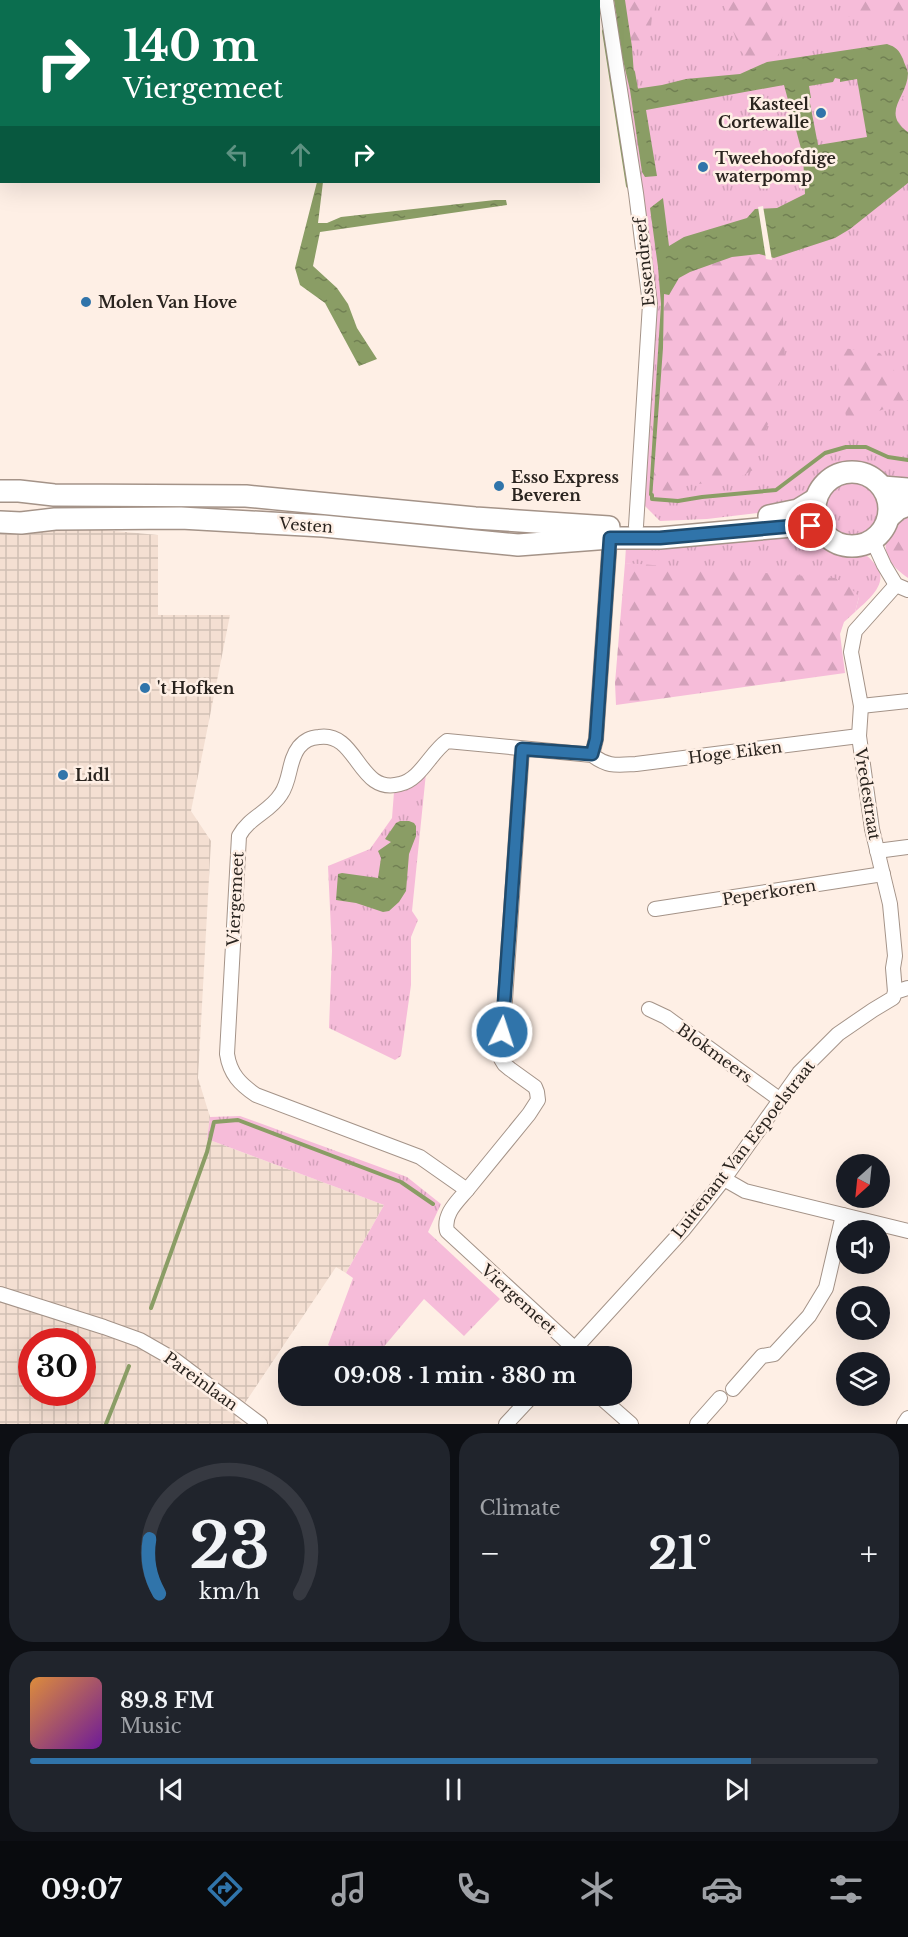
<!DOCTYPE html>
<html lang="en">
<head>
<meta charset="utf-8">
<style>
  body { margin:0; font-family:"Libre Baskerville",serif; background:#20242c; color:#f1f3f6; height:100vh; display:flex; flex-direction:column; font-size:22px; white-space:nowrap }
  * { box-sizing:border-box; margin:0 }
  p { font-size:20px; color:#9ea1a6 }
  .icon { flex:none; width:33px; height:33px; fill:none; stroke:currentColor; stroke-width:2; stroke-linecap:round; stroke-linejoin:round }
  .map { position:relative; height:1424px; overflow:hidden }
  .panel { display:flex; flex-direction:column; gap:9px; padding:9px; background:#0d0f14; flex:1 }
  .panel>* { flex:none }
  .top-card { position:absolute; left:0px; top:0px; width:600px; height:183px; box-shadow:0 6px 24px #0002; background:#0b6e4f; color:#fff; overflow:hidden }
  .needle { width:39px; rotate:207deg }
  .controls { position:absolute; left:836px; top:1154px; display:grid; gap:12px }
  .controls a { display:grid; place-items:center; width:54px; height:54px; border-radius:50%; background:#171b24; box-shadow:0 6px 24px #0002; font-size:30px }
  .speed { position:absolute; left:18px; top:1328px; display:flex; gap:12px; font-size:30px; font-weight:700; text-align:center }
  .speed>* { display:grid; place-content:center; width:78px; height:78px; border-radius:50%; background:#171b24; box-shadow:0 6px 24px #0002; line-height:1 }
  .speed .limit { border:9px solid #d22; background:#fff; color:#111 }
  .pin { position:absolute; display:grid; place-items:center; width:51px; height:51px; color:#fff; margin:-26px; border:3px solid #fff; border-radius:50%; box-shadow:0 2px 6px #0007 }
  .me { position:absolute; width:66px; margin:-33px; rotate:4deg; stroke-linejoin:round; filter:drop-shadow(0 0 4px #0008) }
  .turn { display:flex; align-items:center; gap:21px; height:126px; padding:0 24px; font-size:27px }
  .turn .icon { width:78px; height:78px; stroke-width:2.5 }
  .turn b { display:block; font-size:42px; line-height:51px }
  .lanes { display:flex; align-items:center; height:57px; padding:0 24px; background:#0003; justify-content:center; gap:30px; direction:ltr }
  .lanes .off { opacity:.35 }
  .big { font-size:45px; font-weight:700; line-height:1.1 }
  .panel .tile { flex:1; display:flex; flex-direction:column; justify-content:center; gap:9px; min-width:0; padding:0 21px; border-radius:24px; background:#20242c }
  .panel .dial { align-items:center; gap:0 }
  .dial svg { height:156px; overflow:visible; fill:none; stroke:#363941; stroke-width:7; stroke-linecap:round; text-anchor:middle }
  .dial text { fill:#f1f3f6; stroke:none }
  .song { display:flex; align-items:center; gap:18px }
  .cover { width:72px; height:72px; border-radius:9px; background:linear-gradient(135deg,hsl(30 70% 55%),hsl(280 70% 35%)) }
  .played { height:6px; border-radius:3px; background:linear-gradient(90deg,#3074aa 85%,#363941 85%) }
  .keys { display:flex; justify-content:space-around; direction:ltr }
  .heat { display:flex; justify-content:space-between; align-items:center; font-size:33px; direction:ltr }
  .panel .tiles { flex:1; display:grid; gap:9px; grid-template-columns:1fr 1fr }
  .tile:last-child { grid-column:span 2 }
  .trip { position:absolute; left:278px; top:1346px; width:354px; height:60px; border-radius:24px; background:#171b24; box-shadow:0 6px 24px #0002; font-weight:700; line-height:60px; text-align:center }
  .tab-bar { display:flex; height:96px; justify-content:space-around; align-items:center; background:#090b0e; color:#9ea1a6 }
  .tab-bar .icon { width:42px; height:42px }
  .tab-bar .current { color:#3074aa }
  .tab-bar b { font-size:27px; color:#f1f3f6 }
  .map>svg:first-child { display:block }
</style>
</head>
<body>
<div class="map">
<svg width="908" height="1424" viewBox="0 0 908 1424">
  <defs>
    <pattern id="industrial-grid" width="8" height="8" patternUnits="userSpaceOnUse" patternTransform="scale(1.5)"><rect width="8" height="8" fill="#f4dfd2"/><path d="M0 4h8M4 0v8" fill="none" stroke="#d1bfb4"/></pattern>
    <pattern id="grass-tufts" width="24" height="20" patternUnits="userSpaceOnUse" patternTransform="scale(1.5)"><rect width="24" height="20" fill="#f6bcd9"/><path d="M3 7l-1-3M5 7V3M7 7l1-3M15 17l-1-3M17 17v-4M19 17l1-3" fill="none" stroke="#d3a1ba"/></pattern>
    <pattern id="forest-firs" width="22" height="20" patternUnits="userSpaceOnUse" patternTransform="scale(1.5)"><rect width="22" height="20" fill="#f6bcd9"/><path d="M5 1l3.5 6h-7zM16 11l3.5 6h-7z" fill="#d3a1ba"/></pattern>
    <pattern id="water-ripples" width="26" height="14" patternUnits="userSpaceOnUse" patternTransform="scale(1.5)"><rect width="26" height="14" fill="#8a9d65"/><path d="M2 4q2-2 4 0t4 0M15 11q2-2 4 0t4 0" fill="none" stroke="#718053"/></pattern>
  </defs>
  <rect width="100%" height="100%" fill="#feefe5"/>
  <path fill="url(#industrial-grid)" fill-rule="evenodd" d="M 49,530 L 104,530 L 158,535 L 158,615 L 230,615 L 191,811 L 211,841 L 198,1078 L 210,1117 L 207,1139 L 384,1205 L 346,1273 L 336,1267 L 235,1418 L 243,1424 L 0,1424 L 0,532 ZM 32,1341 L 82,1341 L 82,1392 L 32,1392 Z"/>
  <g fill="url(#grass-tufts)">
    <polygon points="610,0 908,0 908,481 889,480 869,467 857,464 844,465 832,469 822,476 803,502 783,510 707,519 660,521 642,503 653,348"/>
    <circle cx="852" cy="509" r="28"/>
    <path d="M 781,530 C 791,532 804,533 813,536 C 822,539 827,549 836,551 C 844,553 852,551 859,552 C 866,554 870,558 874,563 C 892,582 868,600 855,612 L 859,597 L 625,563 L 626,546 Z"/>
    <polygon points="426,773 412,911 418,920 411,937 411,985 401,1056 395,1060 329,1028 332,951 328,866 370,849 392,818 394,792"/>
    <polygon points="240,1116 407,1177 441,1204 428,1232 500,1299 464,1336 424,1299 376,1356 346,1356 328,1345 353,1278 346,1273 384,1205 207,1139 210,1117"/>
  </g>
  <g fill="url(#forest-firs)">
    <polygon points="625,0 658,0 652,16 650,37 632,47"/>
    <polygon points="716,0 781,0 783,7 779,55 752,63 740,50 724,6"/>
    <polygon points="844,0 908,0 908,11 886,16 845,17"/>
    <path d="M 908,75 L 908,132 C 886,116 900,109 906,90 C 907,85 907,80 908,75 Z"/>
    <polygon points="759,254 779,275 785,343 784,368 775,402 753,470 733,481 685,485 671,501 652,499 663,348 664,294 669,295 679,278 690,272 732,257"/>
    <polygon points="835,347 880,353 908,388 908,400 847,423"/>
    <path d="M 908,509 L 908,578 C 901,573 891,565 888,557 C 881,540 890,515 908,509 Z"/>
    <polygon points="625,563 835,578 849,586 859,597 855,612 844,622 840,634 845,673 616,705 615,683"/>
  </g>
  <g fill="url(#water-ripples)" fill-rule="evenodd">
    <path d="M 614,0 L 625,0 L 632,47 L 635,89 L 662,85 L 686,79 L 740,74 L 767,62 L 887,44 C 896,47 899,50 903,59 C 904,63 907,68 908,73 C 908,97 880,112 908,132 L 908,183 L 850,229 L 835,238 L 774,258 L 759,254 L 732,257 L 690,272 L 679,278 L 669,295 L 664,294 L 663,348 L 652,499 L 649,495 L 661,304 L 658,267 L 650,208 L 663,198 L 669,246 L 684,237 L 747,218 L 755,209 L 777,208 L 805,194 L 803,156 L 784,85 L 646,110 L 657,176 L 645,177 L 642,172 L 630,90 L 617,35 L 617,19 ZM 835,78 L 840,79 L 840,82 L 857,79 L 867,137 L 818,145 L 809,98 L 811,98 L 809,86 L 833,82 Z"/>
    <polygon points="317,182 323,182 318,223 327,223 341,217 495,200 506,200 507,205 320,232 313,266 337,288 348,304 357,328 377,359 359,366 325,303 300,285 295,268"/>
    <polygon points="400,821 409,821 414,823 416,826 416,836 409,854 406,891 399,902 389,911 383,912 356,903 336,900 338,874 342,873 378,878 381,858 378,851 391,842 385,839 396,823"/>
  </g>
  <polygon fill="#feefe5" points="763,206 772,260 766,259 758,207"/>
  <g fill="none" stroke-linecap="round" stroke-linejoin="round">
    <g stroke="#8a9d65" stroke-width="4">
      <polyline points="604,31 628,186"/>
      <polyline points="633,72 636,89"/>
      <polyline points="652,495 652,499 678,501 702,497 776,490 825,453 846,447 866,447 888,457 908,460"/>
      <polyline points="151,1308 207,1152 214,1122 238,1120 401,1182 433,1204"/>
      <polyline points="106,1424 129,1366"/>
    </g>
    <defs>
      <g id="minor">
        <polyline points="606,0 636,193 650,304 636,526"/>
        <polyline points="873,541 884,565 896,585 908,590"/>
        <polyline points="861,706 908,701"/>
        <polyline points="592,755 596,739 610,538"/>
        <polyline points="877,851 908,847"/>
        <polyline points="655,909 883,874"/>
        <polyline points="895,992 893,968 895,956 890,904 872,829 859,736 861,706 851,652 855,631 896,585"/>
        <polyline points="649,1009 666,1017 779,1099"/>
        <polyline points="724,1179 745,1191 908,1231"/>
        <polyline points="467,1190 529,1114 538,1100 537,1092 535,1087 510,1069 504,1064 501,1059 522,749"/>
        <polyline points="0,1294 104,1327 140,1340 175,1360 260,1424"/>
        <path d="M 575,1349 L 447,1231 C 443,1214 457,1202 467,1190 L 420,1157 L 256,1095 C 240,1084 230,1074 227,1054 L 239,836 C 249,817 270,812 281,794 C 291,780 288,761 299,747 C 305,740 310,738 319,737 C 358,731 358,796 400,784 C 421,779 430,753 447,741 L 592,755 C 608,767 616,765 636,764 L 859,736"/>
        <polyline points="570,1354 684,1229 724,1179 799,1073 838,1034 873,1010 893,998 895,992 908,988"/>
        <polyline points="733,1389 762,1356 774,1354 809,1316 826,1288 843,1215"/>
        <polyline points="598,1395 631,1424"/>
        <polyline points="506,1424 533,1395"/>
        <polyline points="697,1424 720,1398"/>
        <polyline points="904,1424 908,1418"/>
      </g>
      <g id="primary">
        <circle cx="852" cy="509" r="37"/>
        <polyline points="883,487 908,489"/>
        <polyline points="0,491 19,491 54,495 246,496 475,518 609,527"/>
        <polyline points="769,516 798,510 816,499"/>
        <polyline points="889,517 898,509 908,505"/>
        <polyline points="0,522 21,523 55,519 181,518 323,526 518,545 610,538 660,538 804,525 821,530"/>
      </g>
    </defs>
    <use href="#minor" stroke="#a49388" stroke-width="16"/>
    <use href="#primary" stroke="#a49388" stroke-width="24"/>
    <use href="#minor" stroke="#fff" stroke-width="14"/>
    <use href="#primary" stroke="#fff" stroke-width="21"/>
  </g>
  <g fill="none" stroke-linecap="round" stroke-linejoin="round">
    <defs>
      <polyline id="route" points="502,1032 522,749 592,754 596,739 610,538 660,538 804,525 811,526"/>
    </defs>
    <use href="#route" stroke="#1f4b6e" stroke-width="15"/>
    <use href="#route" stroke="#3074aa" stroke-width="10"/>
  </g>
  <g fill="#3074aa" stroke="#feefe5" stroke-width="2">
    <circle cx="821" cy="113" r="6"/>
    <circle cx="703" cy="167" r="6"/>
    <circle cx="86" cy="302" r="6"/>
    <circle cx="499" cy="486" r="6"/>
    <circle cx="145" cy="688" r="6"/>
    <circle cx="63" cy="775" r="6"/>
  </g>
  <g text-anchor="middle" stroke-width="5" stroke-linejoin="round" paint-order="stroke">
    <g font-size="16" font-weight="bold" fill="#2a241f" stroke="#feefe5" text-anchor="start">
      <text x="809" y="110" text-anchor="end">Kasteel<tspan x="809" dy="18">Cortewalle</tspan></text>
      <text x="715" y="164">Tweehoofdige<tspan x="715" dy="18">waterpomp</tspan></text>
      <text x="98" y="308">Molen Van Hove</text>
      <text x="511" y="483">Esso Express<tspan x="511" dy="18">Beveren</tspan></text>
      <text x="157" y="694">'t Hofken</text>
      <text x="75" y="781">Lidl</text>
    </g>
    <g font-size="16" fill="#2a241f" stroke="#feefe5">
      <text transform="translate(644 262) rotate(-96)" y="6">Essendreef</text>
      <text transform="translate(306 525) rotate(4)" y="6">Vesten</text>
      <text transform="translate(735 752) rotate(-7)" y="6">Hoge Eiken</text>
      <text transform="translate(868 794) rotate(81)" y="6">Vredestraat</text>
      <text transform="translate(769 892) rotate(-9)" y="6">Peperkoren</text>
      <text transform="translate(235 899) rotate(-87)" y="6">Viergemeet</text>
      <text transform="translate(715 1053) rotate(36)" y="6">Blokmeers</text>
      <text transform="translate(743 1149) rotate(-52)" y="6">Luitenant Van Eepoelstraat</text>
      <text transform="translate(519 1299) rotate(42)" y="6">Viergemeet</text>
      <text transform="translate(201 1381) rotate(36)" y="6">Pareinlaan</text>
    </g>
  </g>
</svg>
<div class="controls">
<a><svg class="needle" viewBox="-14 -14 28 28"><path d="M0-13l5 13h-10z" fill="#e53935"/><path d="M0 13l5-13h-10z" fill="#9ea1a6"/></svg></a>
<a><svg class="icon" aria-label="sound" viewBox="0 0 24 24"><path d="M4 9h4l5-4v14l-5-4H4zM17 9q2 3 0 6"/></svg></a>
<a><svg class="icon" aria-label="search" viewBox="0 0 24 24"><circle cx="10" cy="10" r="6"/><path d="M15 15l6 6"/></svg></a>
<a><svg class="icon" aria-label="layers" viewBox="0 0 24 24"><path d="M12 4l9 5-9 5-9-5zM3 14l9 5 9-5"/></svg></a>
</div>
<div class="speed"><div class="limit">30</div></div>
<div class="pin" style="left:811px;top:526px;background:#d93025"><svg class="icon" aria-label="arrive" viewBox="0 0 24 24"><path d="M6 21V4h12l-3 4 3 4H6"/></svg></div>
<svg class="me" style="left:502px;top:1032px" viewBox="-20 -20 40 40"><circle r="17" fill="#3074aa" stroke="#fff" stroke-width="3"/><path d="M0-11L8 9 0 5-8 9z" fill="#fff"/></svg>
<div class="trip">09:08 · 1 min · 380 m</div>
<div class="top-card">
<div class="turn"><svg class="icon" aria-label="right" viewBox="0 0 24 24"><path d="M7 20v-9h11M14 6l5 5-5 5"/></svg><div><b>140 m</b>Viergemeet</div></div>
<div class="lanes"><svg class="icon off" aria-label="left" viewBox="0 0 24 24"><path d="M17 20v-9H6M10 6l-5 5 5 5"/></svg><svg class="icon off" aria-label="ahead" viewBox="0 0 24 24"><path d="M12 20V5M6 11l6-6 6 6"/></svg><svg class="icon" aria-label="right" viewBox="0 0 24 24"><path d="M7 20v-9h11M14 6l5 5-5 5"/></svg></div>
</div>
</div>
<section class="panel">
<div class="tiles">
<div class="tile dial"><svg viewBox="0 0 100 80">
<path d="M14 69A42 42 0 1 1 86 69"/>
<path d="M14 69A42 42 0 0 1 9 41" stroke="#3074aa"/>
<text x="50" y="56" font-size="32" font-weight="700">23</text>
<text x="50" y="72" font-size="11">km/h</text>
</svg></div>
<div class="tile"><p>Climate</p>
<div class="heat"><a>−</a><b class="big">21°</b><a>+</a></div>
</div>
<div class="tile">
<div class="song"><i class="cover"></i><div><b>89.8 FM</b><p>Music</p></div></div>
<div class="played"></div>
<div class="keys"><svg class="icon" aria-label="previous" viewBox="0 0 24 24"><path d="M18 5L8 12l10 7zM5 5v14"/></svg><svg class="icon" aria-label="pause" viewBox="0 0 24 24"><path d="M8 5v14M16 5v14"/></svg><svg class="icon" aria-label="next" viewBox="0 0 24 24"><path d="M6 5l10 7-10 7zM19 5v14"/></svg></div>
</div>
</div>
</section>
<nav class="tab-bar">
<b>09:07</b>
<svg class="icon current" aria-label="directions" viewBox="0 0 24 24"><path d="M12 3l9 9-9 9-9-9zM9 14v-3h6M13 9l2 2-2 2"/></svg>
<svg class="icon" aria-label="music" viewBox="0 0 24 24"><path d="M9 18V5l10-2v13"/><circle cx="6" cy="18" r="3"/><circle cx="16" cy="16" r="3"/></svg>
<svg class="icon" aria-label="phone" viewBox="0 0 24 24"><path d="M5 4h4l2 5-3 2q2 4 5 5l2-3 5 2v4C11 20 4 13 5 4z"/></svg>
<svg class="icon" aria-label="climate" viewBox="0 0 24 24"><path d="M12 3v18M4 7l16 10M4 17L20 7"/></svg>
<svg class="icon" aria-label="car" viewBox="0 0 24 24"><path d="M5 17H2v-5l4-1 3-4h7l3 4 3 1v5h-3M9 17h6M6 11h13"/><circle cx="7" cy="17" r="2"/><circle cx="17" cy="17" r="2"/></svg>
<svg class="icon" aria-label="filters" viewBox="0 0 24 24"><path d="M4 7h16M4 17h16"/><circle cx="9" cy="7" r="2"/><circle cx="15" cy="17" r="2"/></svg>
</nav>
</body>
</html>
